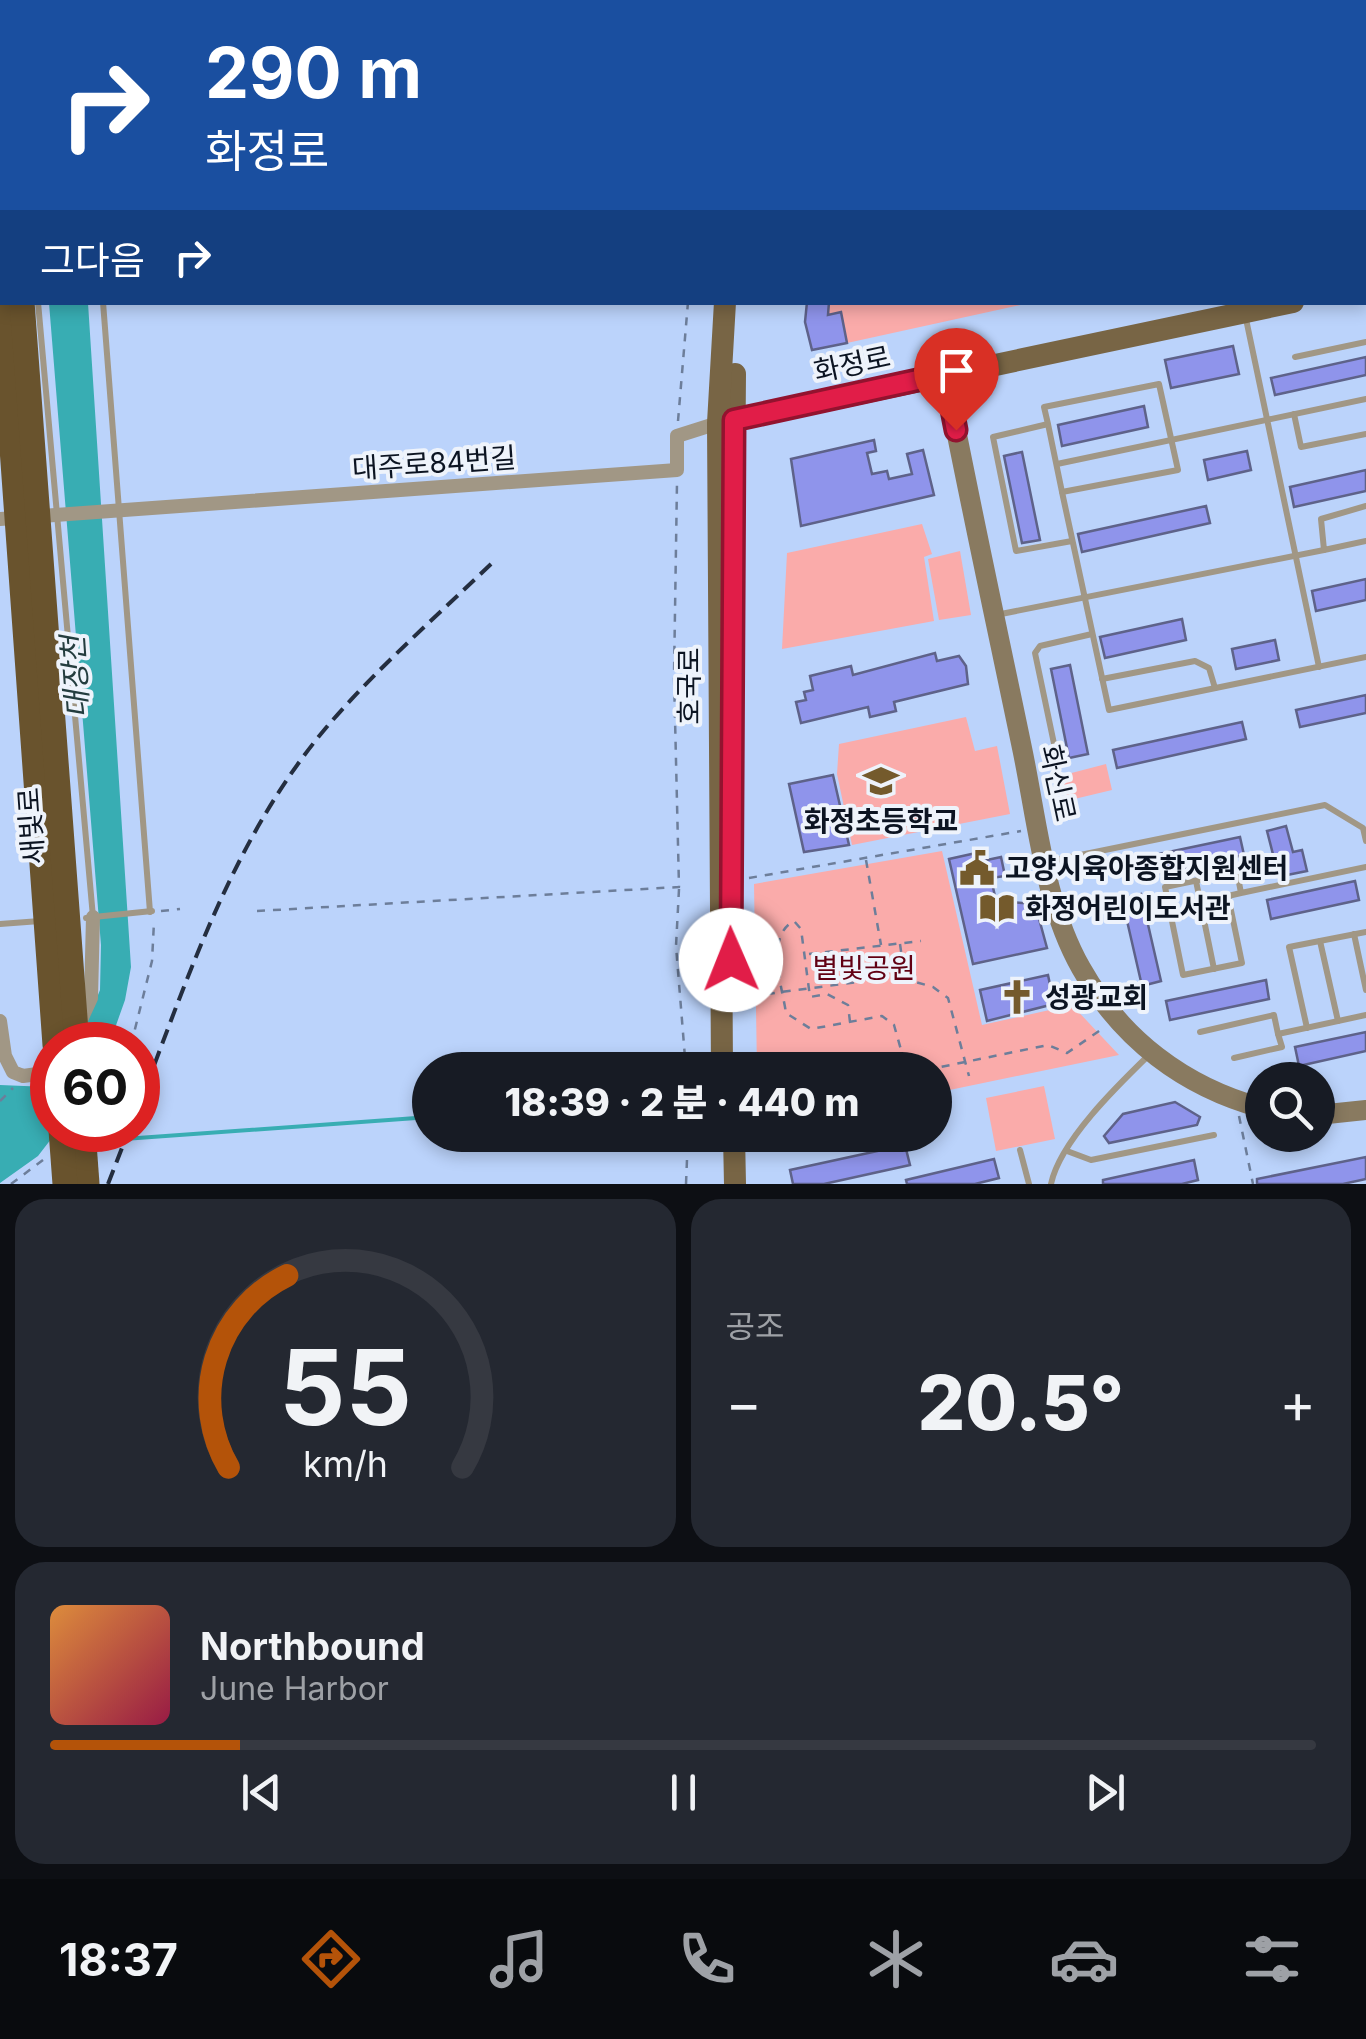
<!DOCTYPE html>
<html lang="ko">
<head>
<meta charset="utf-8">
<style>
  body { margin:0; font-family:Inter,"Noto Sans KR",sans-serif; background:#242831; color:#f1f3f6; height:100vh; display:flex; flex-direction:column; font-size:38px; white-space:nowrap }
  * { box-sizing:border-box; margin:0 }
  p { font-size:32px; color:#9ea1a6 }
  .icon { flex:none; width:55px; height:55px; fill:none; stroke:currentColor; stroke-width:2; stroke-linecap:round; stroke-linejoin:round }
  .map { position:relative; height:1184px; overflow:hidden }
  .sheet { display:flex; flex-direction:column; gap:15px; padding:15px; background:#0d0f14; flex:1 }
  .sheet>* { flex:none }
  .hud { position:absolute; left:0px; top:0px; width:1368px; height:305px; box-shadow:0 5px 15px #0003; background:#1a4fa0; color:#fff; overflow:hidden }
  .controls { position:absolute; left:1245px; top:1062px; display:grid; gap:20px }
  .controls a { display:grid; place-items:center; width:90px; height:90px; border-radius:50%; background:#171b24; box-shadow:0 5px 15px #0003; font-size:50px }
  .speed { position:absolute; left:30px; top:1022px; display:flex; gap:20px; font-size:50px; font-weight:700; text-align:center }
  .speed>* { display:grid; place-content:center; width:130px; height:130px; border-radius:50%; background:#171b24; box-shadow:0 5px 15px #0003; line-height:1 }
  .speed .limit { border:15px solid #d22; background:#fff; color:#111 }
  .pin { position:absolute; display:grid; place-items:center; width:85px; height:85px; color:#fff; margin:-102px -42px; border-radius:50% 50% 50% 0; rotate:-45deg; box-shadow:0 0 10px #0007 }
  .pin .icon { rotate:45deg }
  .me { position:absolute; width:110px; margin:-55px; rotate:359deg; stroke-linejoin:round; filter:drop-shadow(0 0 8px #0008) }
  .turn { display:flex; align-items:center; gap:35px; height:210px; padding:0 40px; font-size:45px }
  .turn .icon { width:130px; height:130px; stroke-width:2.5 }
  .turn b { display:block; font-size:70px; line-height:85px }
  .then { display:flex; align-items:center; height:95px; padding:0 40px; background:#0003; gap:20px; font-size:38px }
  .big { font-size:75px; font-weight:800; line-height:1.1 }
  .sheet .tile { flex:1; display:flex; flex-direction:column; justify-content:center; gap:15px; min-width:0; padding:0 35px; border-radius:30px; background:#242831 }
  .sheet .dial { align-items:center; gap:0 }
  .dial svg { height:260px; overflow:visible; fill:none; stroke:#363941; stroke-width:7; stroke-linecap:round; text-anchor:middle }
  .dial text { fill:#f1f3f6; stroke:none }
  .song { display:flex; align-items:center; gap:30px }
  .cover { width:120px; height:120px; border-radius:15px; background:linear-gradient(135deg,hsl(30 70% 55%),hsl(340 70% 35%)) }
  .played { height:10px; border-radius:5px; background:linear-gradient(90deg,#b45309 15%,#363941 15%) }
  .keys { display:flex; justify-content:space-around; direction:ltr }
  .heat { display:flex; justify-content:space-between; align-items:center; font-size:55px; direction:ltr }
  .sheet .tiles { flex:1; display:grid; gap:15px; grid-template-columns:1fr 1fr }
  .tile:last-child { grid-column:span 2 }
  .trip { position:absolute; left:412px; top:1052px; width:540px; height:100px; border-radius:50px; background:#171b24; box-shadow:0 5px 15px #0003; font-weight:800; line-height:100px; text-align:center }
  .tab-bar { display:flex; height:160px; justify-content:space-around; align-items:center; background:#090b0e; color:#9ea1a6 }
  .tab-bar .icon { width:70px; height:70px }
  .tab-bar .current { color:#b45309 }
  .tab-bar b { font-size:45px; color:#f1f3f6 }
  .map>svg:first-child { display:block }
</style>
</head>
<body>
<div class="map">
<svg width="1366" height="1184" viewBox="0 0 1366 1184">
  <rect width="100%" height="100%" fill="#bbd3fb"/>
  <g fill="#faabaa">
    <polygon points="829,303 1030,303 847,343 841,313 828,315"/>
    <polygon points="922,524 932,554 924,557 934,621 782,649 787,553"/>
    <polygon points="960,551 971,615 939,620 928,559"/>
    <polygon points="966,717 975,751 997,746 1010,814 852,845 837,774 839,744"/>
    <polygon points="1106,764 1112,790 1066,801 1060,776"/>
    <polygon points="942,851 982,1025 1072,1005 1119,1055 935,1093 935,1070 757,1070 754,884"/>
    <polygon points="1044,1086 1055,1139 996,1151 986,1098"/>
  </g>
  <g fill="#38adb3">
    <polygon points="49,303 88,303 131,967 125,1000 109,1045 78,1045 100,990 101,945"/>
    <polygon points="52,1081 52,1130 58,1130 38,1156 0,1183 0,1085 48,1087"/>
  </g>
  <g fill="none" stroke-linecap="round" stroke-linejoin="round">
    <polyline stroke="#38adb3" stroke-width="4" points="96,1141 430,1117"/>
  </g>
  <g fill="#8f94eb" stroke="#5e6289" stroke-width="2.5">
    <polygon points="807,302 829,302 828,315 841,312 847,343 812,350 805,322"/>
    <polygon points="1233,346 1239,374 1171,388 1165,360"/>
    <polygon points="1366,357 1366,375 1275,395 1271,378"/>
    <polygon points="1144,406 1148,427 1062,446 1058,425"/>
    <polygon points="874,440 876,451 867,453 872,474 887,471 889,479 912,474 907,454 923,450 934,495 801,526 791,459"/>
    <polygon points="1247,451 1251,470 1208,480 1204,460"/>
    <polygon points="1022,452 1040,540 1022,543 1004,456"/>
    <polygon points="1366,470 1366,491 1294,507 1290,487"/>
    <polygon points="1206,506 1210,523 1082,552 1078,534"/>
    <polygon points="1366,579 1366,600 1316,611 1312,591"/>
    <polygon points="1182,619 1186,640 1105,658 1100,637"/>
    <polygon points="1275,640 1279,660 1236,669 1232,649"/>
    <polygon points="935,653 937,661 959,656 966,666 968,684 894,702 896,711 870,717 868,707 801,723 796,702 806,700 804,692 813,690 810,676 851,666 853,675"/>
    <polygon points="1070,665 1088,754 1069,758 1051,669"/>
    <polygon points="1366,695 1366,713 1300,727 1296,710"/>
    <polygon points="1242,722 1246,739 1117,768 1113,750"/>
    <polygon points="833,775 849,845 804,852 789,784"/>
    <polygon points="1286,826 1293,852 1302,850 1307,871 1287,875 1284,860 1275,862 1267,831"/>
    <polygon points="1240,837 1244,855 1144,876 1140,858"/>
    <polygon points="985,851 987,860 1001,857 1005,876 991,878 996,901 1035,904 1047,948 973,964 949,859"/>
    <polygon points="1355,881 1359,900 1271,919 1267,900"/>
    <polygon points="1141,894 1161,981 1142,986 1122,899"/>
    <polygon points="1048,975 1054,1004 987,1021 980,990"/>
    <polygon points="1266,980 1269,999 1170,1020 1166,1001"/>
    <polygon points="1366,1032 1366,1051 1299,1066 1295,1047"/>
    <polygon points="1175,1102 1200,1117 1197,1125 1109,1143 1104,1136 1123,1114"/>
    <polygon points="905,1145 910,1165 824,1184 793,1184 790,1170"/>
    <polygon points="1366,1157 1366,1179 1343,1184 1257,1184 1257,1179"/>
    <polygon points="994,1159 999,1178 975,1184 907,1184 906,1180"/>
    <polygon points="1194,1160 1198,1180 1182,1184 1103,1184 1103,1180"/>
  </g>
  <g fill="none" stroke-linecap="round" stroke-linejoin="round">
    <g stroke="#6d7e9a" stroke-width="2.5" stroke-dasharray="8 8" stroke-linecap="butt">
      <polyline points="678,421 688,302"/>
      <polyline points="866,860 881,945"/>
      <polyline points="749,878 1021,831"/>
      <polyline points="679,889 676,946 686,1070"/>
      <polyline points="161,911 180,909"/>
      <polyline points="257,911 679,887 674,676 677,482"/>
      <polyline points="900,944 905,979 933,987 948,998 969,1076"/>
      <polyline points="809,954 921,941"/>
      <polyline points="751,996 858,982 853,949"/>
      <path d="M 850,1022 L 848,1005 L 827,994 L 810,997 L 801,929 L 794,921 C 765,936 782,986 786,1013 L 811,1029 L 882,1016 L 894,1025 L 905,1064 L 912,1070"/>
      <polyline points="131,1045 152,961 154,922"/>
      <polyline points="926,1070 1048,1045 1067,1053 1105,1027"/>
      <polyline points="0,1101 13,1088"/>
      <polyline points="1239,1116 1253,1184"/>
      <polyline points="11,1184 43,1160"/>
      <polyline points="686,1184 688,1135"/>
    </g>
    <g stroke="#a19785" stroke-width="6">
      <polyline points="13,0 14,2"/>
      <polyline points="83,0 83,2"/>
      <polyline points="1185,0 1186,2"/>
      <polyline points="1256,2 1269,0"/>
      <polyline points="1365,23 1366,23"/>
      <polyline points="1365,46 1366,46"/>
      <polyline points="1365,115 1366,115"/>
      <polyline points="1365,140 1366,140"/>
      <polyline points="1365,176 1366,176"/>
      <polyline points="38,302 93,917 86,918"/>
      <polyline points="103,302 150,912"/>
      <polyline points="1246,319 1319,667"/>
      <polyline points="1295,357 1366,342"/>
      <polyline points="1294,414 1301,447 1366,434"/>
      <polyline points="1048,424 1062,492 1178,470 1159,384 1044,407 1048,424 993,437 1016,551 1072,541"/>
      <polyline points="1057,464 1366,399"/>
      <polyline points="1062,492 1109,710 1366,657"/>
      <polyline points="1366,506 1321,519 1324,550 1366,541"/>
      <polyline points="996,615 1324,550"/>
      <polyline points="1102,679 1195,661 1209,668 1215,688"/>
      <polyline points="1057,758 1035,653 1040,646 1092,634"/>
      <polyline points="1046,862 1325,805 1363,828 1366,841"/>
      <polyline points="1196,881 1214,969"/>
      <polyline points="1241,893 1237,872 1165,887 1183,975 1242,963 1228,896 1241,893 1366,867"/>
      <polyline points="0,924 40,921"/>
      <polyline points="1354,934 1366,990"/>
      <polyline points="1320,941 1338,1021"/>
      <polyline points="1307,1028 1289,947 1366,932"/>
      <polyline points="1200,1032 1274,1015 1278,1034 1366,1015"/>
      <polyline points="1234,1058 1282,1047 1278,1034"/>
      <polyline points="1020,1150 1029,1184"/>
      <polyline points="1067,1151 1091,1160 1214,1135"/>
      <path d="M 1051,1184 C 1060,1141 1118,1085 1150,1054"/>
    </g>
    <g stroke="#a19785" stroke-width="14">
      <polyline points="0,519 677,470 677,436 718,423"/>
      <polyline points="0,1021 5,1056 13,1072 23,1076 45,1073 52,1065"/>
      <polyline points="80,1022 91,998 93,917"/>
    </g>
    <g stroke="#897a60" stroke-width="20">
      <path d="M 945,374 C 969,499 996,623 1022,748 C 1037,819 1044,903 1081,968 C 1121,1039 1184,1087 1262,1108"/>
      <polyline points="1318,1115 1366,1110"/>
    </g>
    <g stroke="#786545" stroke-width="22">
      <polyline points="750,2 751,0"/>
      <polyline points="1365,286 1366,286"/>
      <polyline points="721,423 1293,302"/>
      <polyline points="734,497 735,374"/>
      <polyline points="722,1070 718,423 725,302"/>
      <polyline points="734,1135 735,1184"/>
    </g>
    <g stroke="#69532d" stroke-width="25">
      <polyline points="0,0 2,33"/>
      <polyline points="83,1130 87,1184"/>
    </g>
    <g stroke="#242e40" stroke-width="4" stroke-dasharray="15 8" stroke-linecap="butt">
      <path d="M 138,1108 C 188,977 233,839 325,729 C 376,669 436,617 492,563"/>
      <polyline points="108,1184 129,1130"/>
    </g>
    <polyline stroke="#a19785" stroke-width="6" points="94,917 152,911"/>
    <g stroke="#69532d" stroke-width="25">
      <polyline points="0,282 55,1045"/>
      <polyline points="22,302 77,1045"/>
      <polyline points="61,1130 65,1184"/>
    </g>
  </g>
  <g fill="none" stroke-linecap="round" stroke-linejoin="round">
    <defs>
      <polyline id="route" points="731,960 734,420 945,374 956,430"/>
    </defs>
    <use href="#route" stroke="#92132f" stroke-width="25"/>
    <use href="#route" stroke="#e11d48" stroke-width="18"/>
  </g>
  <defs>
    <symbol id="school-bare" viewBox="-9 -9 18 18"><path d="M0-5L7-2L0 1L-7-2ZM-4 1L0 2.5L4 1V4Q0 6-4 4Z" fill="#745a2c" stroke="#eef3fb" stroke-width="2.5" paint-order="stroke"/></symbol>
    <symbol id="civic-bare" viewBox="-9 -9 18 18"><path d="M-.6-6.5H3V-4.5H.6V-3L4-1V1h2V6H-6V1h2V-1L-.6-3ZM-1.2 2.5V6h2.4V2.5Z" fill="#745a2c" stroke="#eef3fb" stroke-width="2.5" paint-order="stroke"/></symbol>
    <symbol id="library-bare" viewBox="-9 -9 18 18"><path d="M-6-4Q-3-5.5-.7-3.5V5Q-3 3-6 4ZM6-4Q3-5.5 .7-3.5V5Q3 3 6 4Z" fill="#745a2c" stroke="#eef3fb" stroke-width="2.5" paint-order="stroke"/></symbol>
    <symbol id="church-bare" viewBox="-9 -9 18 18"><path d="M-1.2-6h2.4v3.5h3.3v2.4h-3.3V6h-2.4V-.1h-3.3v-2.4h3.3Z" fill="#745a2c" stroke="#eef3fb" stroke-width="2.5" paint-order="stroke"/></symbol>
  </defs>
  <g fill-rule="evenodd">
    <use href="#school-bare" x="856" y="756" width="50" height="50"/>
    <use href="#civic-bare" x="952" y="843" width="50" height="50"/>
    <use href="#library-bare" x="972" y="883" width="50" height="50"/>
    <use href="#church-bare" x="992" y="972" width="50" height="50"/>
  </g>
  <g text-anchor="middle" stroke-width="8" stroke-linejoin="round" paint-order="stroke">
    <g font-size="28" fill="#0c1422" stroke="#eef3fb">
      <text transform="translate(852 364) rotate(-12)" y="10">화정로</text>
      <text transform="translate(434 463) rotate(-4)" y="10">대주로84번길</text>
      <text transform="translate(689 686) rotate(-90)" y="10">호국로</text>
      <text transform="translate(1058 783) rotate(78)" y="10">화신로</text>
      <text transform="translate(31 826) rotate(-94)" y="10">새빛로</text>
    </g>
    <g font-size="28" font-weight="bold" fill="#0c1422" stroke="#eef3fb" text-anchor="start">
      <text x="881" y="831" text-anchor="middle">화정초등학교</text>
      <text x="1005" y="878">고양시육아종합지원센터</text>
      <text x="1025" y="918">화정어린이도서관</text>
      <text x="1045" y="1007">성광교회</text>
    </g>
    <g font-size="28" fill="#610013" stroke="#eef3fb">
      <text x="864" y="978">별빛공원</text>
    </g>
    <g font-size="30" font-style="italic" fill="#243d3f" stroke="#eef3fb">
      <text transform="translate(76 677) rotate(-94)" y="10">대장천</text>
    </g>
  </g>
</svg>
<div class="controls">
<a><svg class="icon" aria-label="search" viewBox="0 0 24 24"><circle cx="10" cy="10" r="6"/><path d="M15 15l6 6"/></svg></a>
</div>
<div class="speed"><div class="limit">60</div></div>
<div class="pin" style="left:956px;top:430px;background:#d93025"><svg class="icon" aria-label="arrive" viewBox="0 0 24 24"><path d="M6 21V4h12l-3 4 3 4H6"/></svg></div>
<svg class="me" style="left:731px;top:960px" viewBox="-20 -20 40 40"><circle r="19" fill="#fff"/><path d="M0-13L10 11 0 6-10 11z" fill="#e11d48"/></svg>
<div class="trip">18:39 · 2 분 · 440 m</div>
<div class="hud">
<div class="turn"><svg class="icon" aria-label="right" viewBox="0 0 24 24"><path d="M7 20v-9h11M14 6l5 5-5 5"/></svg><div><b>290 m</b>화정로</div></div>
<div class="then">그다음<svg class="icon" aria-label="right" viewBox="0 0 24 24"><path d="M7 20v-9h11M14 6l5 5-5 5"/></svg></div>
</div>
</div>
<section class="sheet">
<div class="tiles">
<div class="tile dial"><svg viewBox="0 0 100 80">
<path d="M14 69A42 42 0 1 1 86 69"/>
<path d="M14 69A42 42 0 0 1 32 10" stroke="#b45309"/>
<text x="50" y="56" font-size="32" font-weight="700">55</text>
<text x="50" y="72" font-size="11">km/h</text>
</svg></div>
<div class="tile"><p>공조</p>
<div class="heat"><a>−</a><b class="big">20.5°</b><a>+</a></div>
</div>
<div class="tile">
<div class="song"><i class="cover"></i><div><b>Northbound</b><p>June Harbor</p></div></div>
<div class="played"></div>
<div class="keys"><svg class="icon" aria-label="previous" viewBox="0 0 24 24"><path d="M18 5L8 12l10 7zM5 5v14"/></svg><svg class="icon" aria-label="pause" viewBox="0 0 24 24"><path d="M8 5v14M16 5v14"/></svg><svg class="icon" aria-label="next" viewBox="0 0 24 24"><path d="M6 5l10 7-10 7zM19 5v14"/></svg></div>
</div>
</div>
</section>
<nav class="tab-bar">
<b>18:37</b>
<svg class="icon current" aria-label="directions" viewBox="0 0 24 24"><path d="M12 3l9 9-9 9-9-9zM9 14v-3h6M13 9l2 2-2 2"/></svg>
<svg class="icon" aria-label="music" viewBox="0 0 24 24"><path d="M9 18V5l10-2v13"/><circle cx="6" cy="18" r="3"/><circle cx="16" cy="16" r="3"/></svg>
<svg class="icon" aria-label="phone" viewBox="0 0 24 24"><path d="M5 4h4l2 5-3 2q2 4 5 5l2-3 5 2v4C11 20 4 13 5 4z"/></svg>
<svg class="icon" aria-label="climate" viewBox="0 0 24 24"><path d="M12 3v18M4 7l16 10M4 17L20 7"/></svg>
<svg class="icon" aria-label="car" viewBox="0 0 24 24"><path d="M5 17H2v-5l4-1 3-4h7l3 4 3 1v5h-3M9 17h6M6 11h13"/><circle cx="7" cy="17" r="2"/><circle cx="17" cy="17" r="2"/></svg>
<svg class="icon" aria-label="filters" viewBox="0 0 24 24"><path d="M4 7h16M4 17h16"/><circle cx="9" cy="7" r="2"/><circle cx="15" cy="17" r="2"/></svg>
</nav>
</body>
</html>
